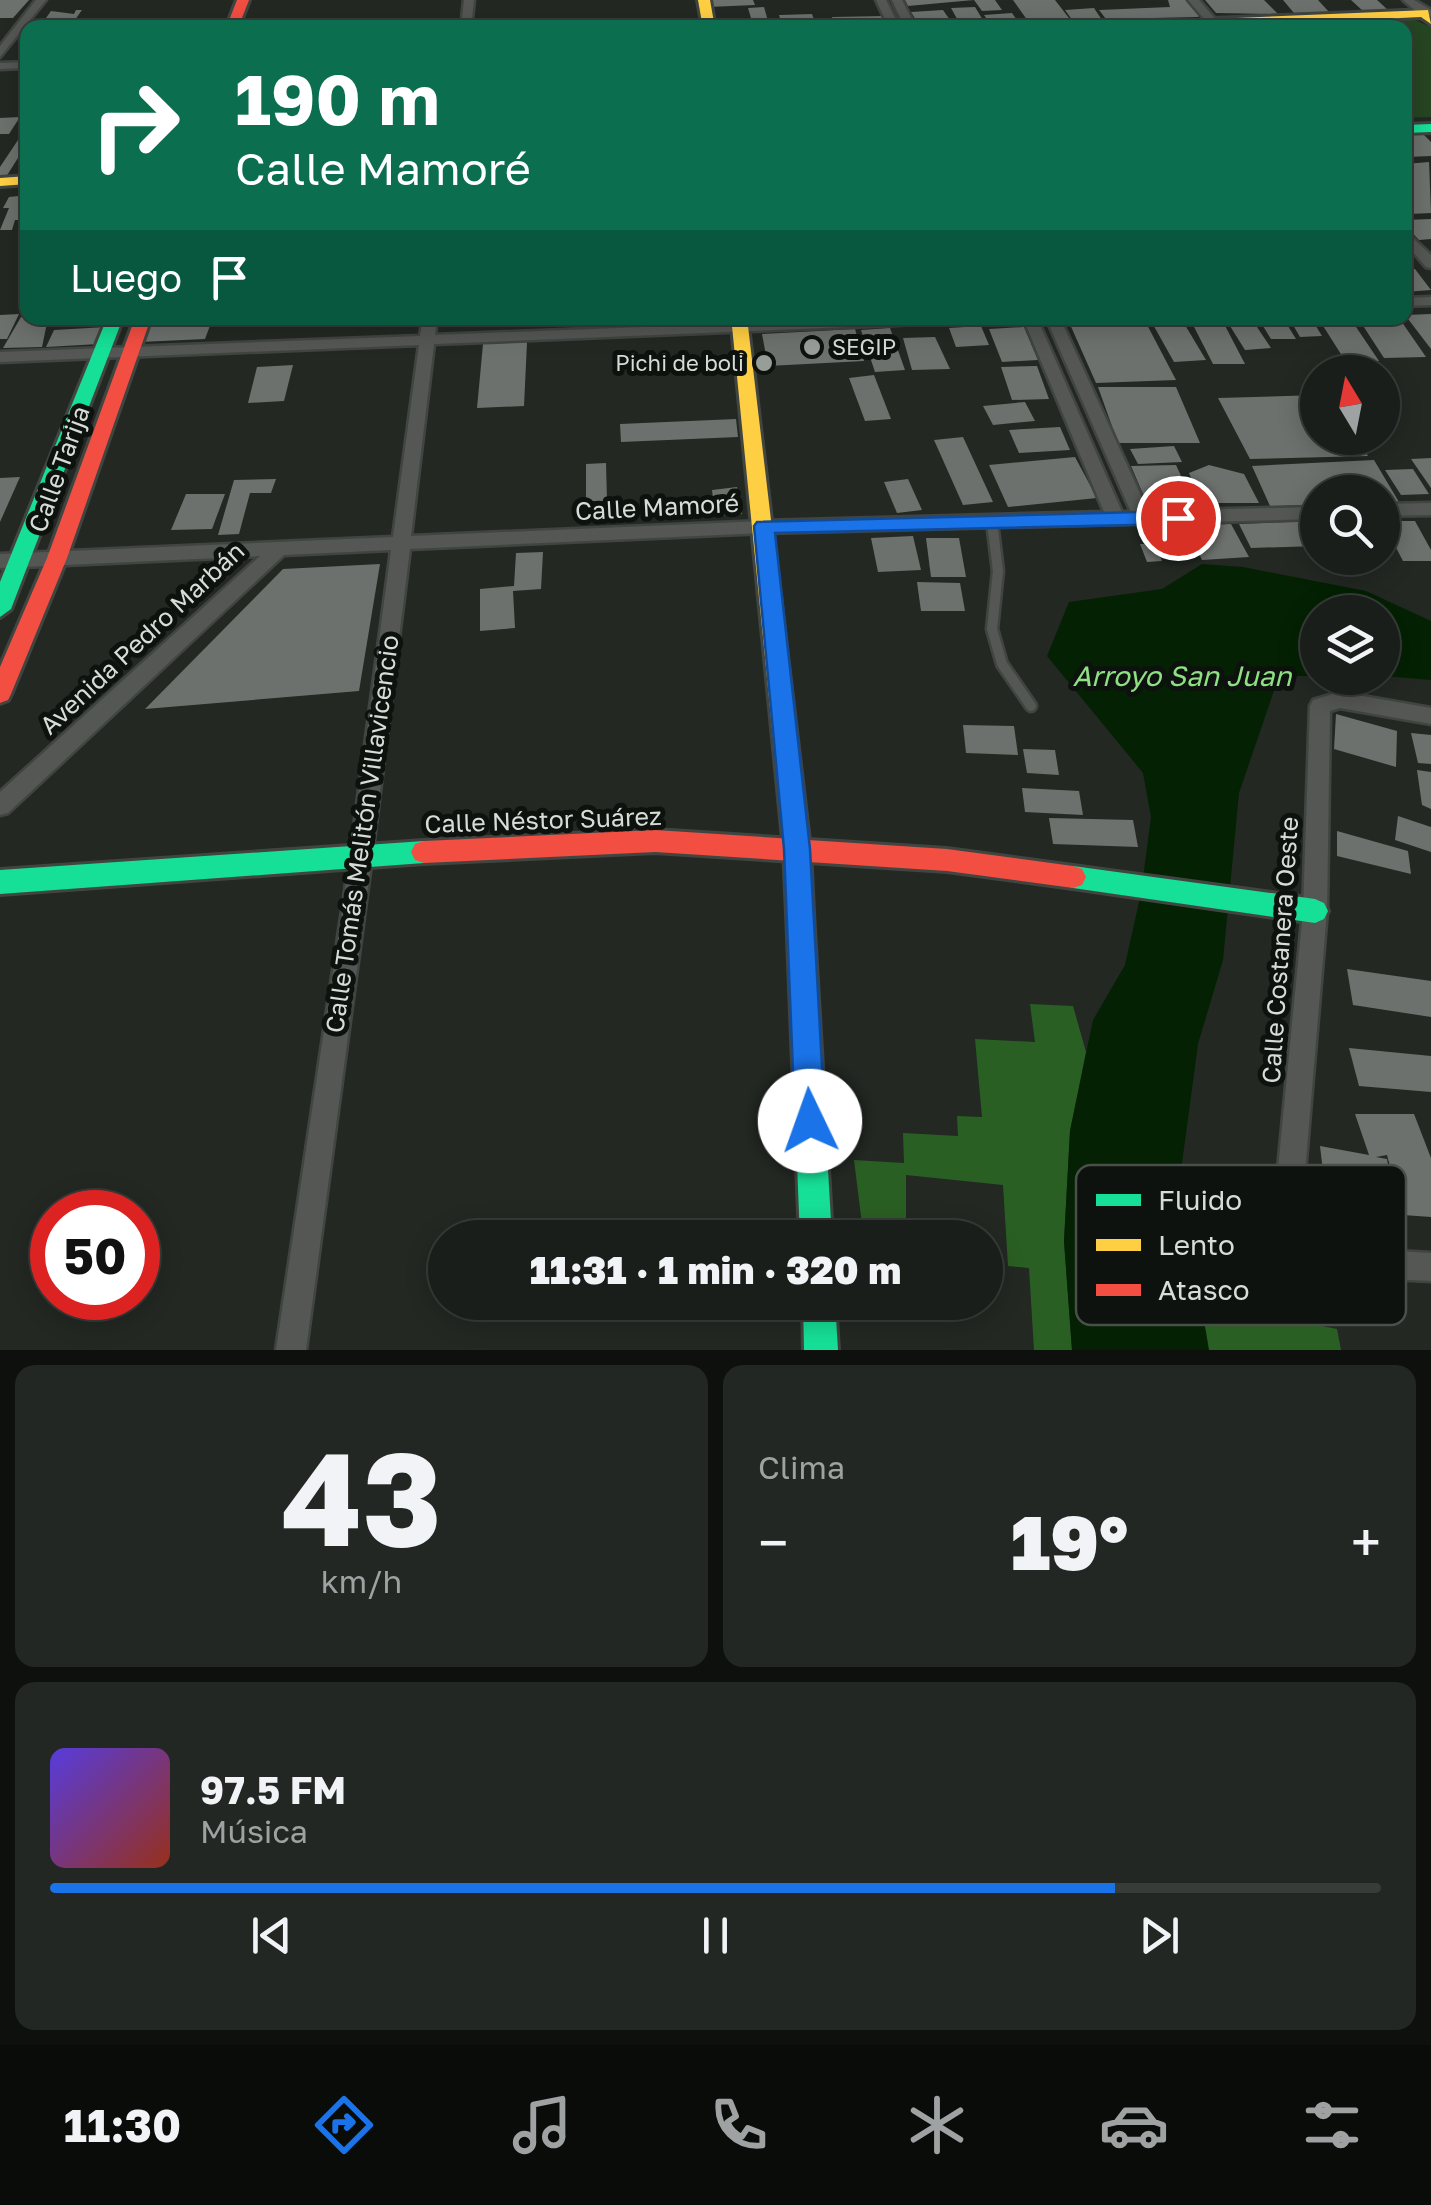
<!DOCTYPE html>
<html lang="es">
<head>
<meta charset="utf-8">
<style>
  body { margin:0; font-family:"Golos Text",sans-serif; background:#232723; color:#f1f3f6; height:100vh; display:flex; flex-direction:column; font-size:38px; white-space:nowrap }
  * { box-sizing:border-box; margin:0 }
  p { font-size:32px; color:#9fa2a2 }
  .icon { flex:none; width:55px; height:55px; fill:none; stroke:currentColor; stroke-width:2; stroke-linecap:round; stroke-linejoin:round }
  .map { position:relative; height:1350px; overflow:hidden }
  .drawer { display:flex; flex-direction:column; gap:15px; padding:15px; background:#0e100e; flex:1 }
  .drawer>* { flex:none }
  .guide { position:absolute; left:20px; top:20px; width:1392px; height:305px; border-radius:20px; box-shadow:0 5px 25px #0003,0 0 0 2px #383c39; background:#0b6e4f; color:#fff; overflow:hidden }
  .needle { width:65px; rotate:350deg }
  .controls { position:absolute; left:1300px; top:355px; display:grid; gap:20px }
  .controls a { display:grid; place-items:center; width:100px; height:100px; border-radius:50%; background:#1a1e1a; box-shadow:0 5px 25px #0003,0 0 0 2px #383c39; font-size:50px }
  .speed { position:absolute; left:30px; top:1190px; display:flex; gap:20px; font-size:50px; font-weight:700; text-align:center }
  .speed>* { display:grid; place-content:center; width:130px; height:130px; border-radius:50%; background:#1a1e1a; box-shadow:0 5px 25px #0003,0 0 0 2px #383c39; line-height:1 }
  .speed .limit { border:15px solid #d22; background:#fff; color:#111 }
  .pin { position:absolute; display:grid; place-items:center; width:85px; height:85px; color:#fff; margin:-42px; border:5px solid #fff; border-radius:50%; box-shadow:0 2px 10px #0007 }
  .me { position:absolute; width:110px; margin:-55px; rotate:357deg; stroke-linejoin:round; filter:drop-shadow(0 0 8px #0008) }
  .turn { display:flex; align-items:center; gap:35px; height:210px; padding:0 50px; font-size:45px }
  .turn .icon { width:130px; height:130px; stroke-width:2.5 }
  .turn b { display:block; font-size:70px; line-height:85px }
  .then { display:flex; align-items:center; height:95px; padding:0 50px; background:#0003; gap:20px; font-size:38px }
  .big { font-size:75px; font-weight:800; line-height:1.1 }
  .drawer .widget { flex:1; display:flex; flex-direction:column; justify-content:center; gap:15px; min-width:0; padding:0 35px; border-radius:20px; background:#232723 }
  .drawer .dial { align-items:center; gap:0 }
  .dial b { font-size:130px; line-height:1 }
  .song { display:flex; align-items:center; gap:30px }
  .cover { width:120px; height:120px; border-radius:15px; background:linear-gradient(135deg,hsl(250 70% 55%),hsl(10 70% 35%)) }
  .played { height:10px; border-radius:5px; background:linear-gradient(90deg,#1a73e8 80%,#383c39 80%) }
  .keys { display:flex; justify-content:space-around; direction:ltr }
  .heat { display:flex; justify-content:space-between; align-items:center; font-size:55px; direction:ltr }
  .drawer .tiles { flex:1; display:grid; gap:15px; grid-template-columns:1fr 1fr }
  .widget:last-child { grid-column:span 2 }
  .trip { position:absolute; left:428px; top:1220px; width:575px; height:100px; border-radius:50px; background:#1a1e1a; box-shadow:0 5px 25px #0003,0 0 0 2px #383c39; font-weight:800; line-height:100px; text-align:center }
  .menu { display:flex; height:160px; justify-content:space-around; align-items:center; background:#0a0c0a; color:#9fa2a2 }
  .menu .icon { width:70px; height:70px }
  .menu .selected { color:#1a73e8 }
  .menu b { font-size:45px; color:#f1f3f6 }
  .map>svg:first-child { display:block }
</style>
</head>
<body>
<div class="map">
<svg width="1431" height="1350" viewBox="0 0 1431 1350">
  <rect width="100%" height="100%" fill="#232823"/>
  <polygon fill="#264522" points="1410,18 1431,27 1431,117 1405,118 1405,28 1236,28"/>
  <g fill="#2a5f23">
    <polygon points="1030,1004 1073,1006 1086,1052 1070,1131 1064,1241 1072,1350 1034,1350 1029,1268 1008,1266 1003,1185 906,1175 906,1237 863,1232 854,1160 904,1163 903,1133 958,1136 957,1116 982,1117 975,1039 1035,1042"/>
    <polygon points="1194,1300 1337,1329 1341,1350 1206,1350"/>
  </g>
  <polygon fill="#042103" points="1202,564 1243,567 1366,591 1431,621 1431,680 1383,676 1382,612 1318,612 1317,676 1279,676 1239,793 1223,960 1198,1044 1180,1178 1209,1350 1072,1350 1064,1241 1070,1131 1093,1020 1125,965 1141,893 1151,817 1143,773 1047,656 1069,602 1162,589"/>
  <g fill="#6d716d">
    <polygon points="0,0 29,0 13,18 0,18"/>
    <polygon points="707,0 753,0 755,5 708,7"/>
    <polygon points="905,0 995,0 1002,10 982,11 974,0 908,6"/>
    <polygon points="1013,0 1055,0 1072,22 1030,24"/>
    <polygon points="1168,0 1188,0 1201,14 1198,17 1106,19 1099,10 1170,7"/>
    <polygon points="1205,0 1264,0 1278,14 1216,13"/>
    <polygon points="1283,0 1318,0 1329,12 1294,13"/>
    <polygon points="1351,0 1377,0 1388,10 1363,11"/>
    <polygon points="764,7 770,28 754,28 748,8"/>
    <polygon points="975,7 986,25 961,26 951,8"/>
    <polygon points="1094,8 1102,20 1073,21 1065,10"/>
    <polygon points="76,10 82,10 72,24 41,25 51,11 74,14"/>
    <polygon points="943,10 952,23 919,25 911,12"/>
    <polygon points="1012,13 1019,23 991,25 984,15"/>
    <polygon points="812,14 817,28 783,28 779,15"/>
    <polygon points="884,16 888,28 835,28 832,17"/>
    <polygon points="20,117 9,134 0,134 0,118"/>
    <polygon points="1422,133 1431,142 1431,156 1407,157 1405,134"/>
    <polygon points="18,140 28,142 6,177 0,177 0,167"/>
    <polygon points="1429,162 1431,213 1410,214 1405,210 1405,164"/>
    <polygon points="28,195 28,220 15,220 12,230 0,230 9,208 3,208 9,197"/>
    <polygon points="1431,219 1431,239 1419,240 1405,225 1405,220"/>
    <polygon points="1405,269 1415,269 1431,290 1405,292"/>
    <polygon points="19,314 7,339 0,339 0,315"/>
    <polygon points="1431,314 1431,349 1405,315"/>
    <polygon points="21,317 48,318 42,347 3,348"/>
    <polygon points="150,318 200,318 198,321 211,323 205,339 140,342"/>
    <polygon points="1221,318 1245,364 1213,364 1190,319"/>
    <polygon points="1225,318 1251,318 1271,348 1245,350"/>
    <polygon points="1258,318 1283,318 1296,339 1271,339"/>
    <polygon points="1289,318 1311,318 1322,336 1300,337"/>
    <polygon points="1318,318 1350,318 1379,361 1346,362"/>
    <polygon points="1358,318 1399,318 1426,357 1384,358"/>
    <polygon points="1144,319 1176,380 1096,383 1069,322"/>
    <polygon points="1182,320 1206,360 1174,362 1151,321"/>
    <polygon points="981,326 989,345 956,347 949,328"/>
    <polygon points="106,327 99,344 46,347 54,330"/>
    <polygon points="1024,327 1038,360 1002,362 989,329"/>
    <polygon points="890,328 905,370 875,372 861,330"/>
    <polygon points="855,329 864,361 768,366 762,334"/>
    <polygon points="935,337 950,369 912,370 903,338"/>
    <polygon points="527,342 524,406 477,408 483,344"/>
    <polygon points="293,365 284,401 248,403 257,367"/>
    <polygon points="1037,366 1049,399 1012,400 1001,367"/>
    <polygon points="874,375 891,419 865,421 849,378"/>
    <polygon points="1098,387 1176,387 1200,443 1118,443"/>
    <polygon points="1318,395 1318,438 1357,438 1368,456 1250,459 1218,398"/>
    <polygon points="1025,402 1035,421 993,425 983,406"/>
    <polygon points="736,419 738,437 621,442 620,424"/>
    <polygon points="1060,427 1070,450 1019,453 1009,430"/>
    <polygon points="963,437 993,502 963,505 934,440"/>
    <polygon points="1174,446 1182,462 1138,464 1130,449"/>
    <polygon points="1075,457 1097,498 1008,507 989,465"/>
    <polygon points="1431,458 1431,488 1411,459"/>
    <polygon points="1374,460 1399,502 1382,503 1382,492 1318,492 1318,505 1270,506 1252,466"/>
    <polygon points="606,463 607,501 586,501 586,464"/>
    <polygon points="1176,465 1195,506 1149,508 1131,466"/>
    <polygon points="1209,465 1244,474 1259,503 1201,503 1189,473"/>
    <polygon points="1413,469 1429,494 1401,495 1385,470"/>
    <polygon points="20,477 0,522 0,478"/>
    <polygon points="276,479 271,493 250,493 239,534 218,535 234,480"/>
    <polygon points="908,479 922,510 897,513 884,482"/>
    <polygon points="737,487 742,514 715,516 712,490"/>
    <polygon points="186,494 225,494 212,529 171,530"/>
    <polygon points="607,504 608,522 590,523 589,506"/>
    <polygon points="1318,521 1318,546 1251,548 1239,524"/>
    <polygon points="1382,521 1415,521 1431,550 1431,561 1403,561"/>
    <polygon points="1231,524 1249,557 1202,560 1186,526"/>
    <polygon points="1178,525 1189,549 1163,550 1153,526"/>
    <polygon points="913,536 921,570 878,572 871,538"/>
    <polygon points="926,538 959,538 966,577 931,577"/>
    <polygon points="1140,544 1155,544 1162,561 1147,562"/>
    <polygon points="543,552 541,589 513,591 515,628 480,631 480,589 514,586 516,553"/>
    <polygon points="380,564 359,691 145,709 283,569"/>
    <polygon points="917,582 960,583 965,611 921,611"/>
    <polygon points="1336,714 1397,731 1396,767 1334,749"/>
    <polygon points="963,725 1014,726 1018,755 966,753"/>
    <polygon points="1411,733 1431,735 1431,764 1418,763"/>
    <polygon points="1023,749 1055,750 1059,775 1027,773"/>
    <polygon points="1417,770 1431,772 1431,809 1422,805"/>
    <polygon points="1022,788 1079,791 1083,815 1025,812"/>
    <polygon points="1398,816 1431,827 1431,852 1395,840"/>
    <polygon points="1049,818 1133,820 1138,847 1053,844"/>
    <polygon points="1337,831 1408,851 1411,874 1337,856"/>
    <polygon points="1347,969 1431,981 1431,1017 1353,1005"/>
    <polygon points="1349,1048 1431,1056 1431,1092 1359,1086"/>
    <polygon points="1355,1114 1414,1114 1431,1158 1431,1217 1403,1215 1387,1155 1376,1157 1387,1159 1393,1193 1324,1180 1320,1146 1369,1155"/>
  </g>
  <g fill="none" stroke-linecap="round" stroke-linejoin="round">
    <defs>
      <polyline id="lane" points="992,522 998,571 992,629 1002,664 1031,706"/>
      <g id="street">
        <polygon points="36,0 46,0 0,57 0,46"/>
        <polygon points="464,0 474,0 471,28 461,28"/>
        <polygon points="876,0 886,0 900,28 889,28"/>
        <polygon points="892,0 902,0 916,28 905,28"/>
        <polygon points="1188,0 1199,0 1217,21 1217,25 1073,28 1205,20"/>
        <polygon points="1403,0 1414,0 1431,10 1431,16 1420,15"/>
        <polygon points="28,62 28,68 0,69 0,63"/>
        <polygon points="1405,231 1431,255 1431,268 1426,267 1405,243"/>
        <polygon points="1431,297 1431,305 1405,306 1405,298"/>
        <polygon points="423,318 437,318 435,335 871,318 977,318 970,322 434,344 411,536 764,521 1104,512 1023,318 1037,318 1122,512 1131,512 1046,318 1060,318 1148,511 1318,507 1318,519 764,533 410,549 372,857 306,1350 276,1350 350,857 391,550 284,555 8,813 0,815 0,792 260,556 0,568 0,554 393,537 419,345 0,362 0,352 420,336"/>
        <polygon points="1431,503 1431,515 1382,516 1382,504"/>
        <path d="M 1340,692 L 1431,708 L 1431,724 L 1340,708 L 1330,711 L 1327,911 L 1301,1220 L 1306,1239 L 1329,1247 L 1431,1253 L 1431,1281 C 1378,1278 1335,1280 1285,1259 L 1273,1220 L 1303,911 L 1310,706 L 1313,700 Z"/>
      </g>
      <g id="fast">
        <polygon points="1431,124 1431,132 1405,133 1405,125"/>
        <polygon points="107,318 123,318 11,609 0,617 0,582"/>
        <polygon points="424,841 433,844 437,852 433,860 424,863 0,894 0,870"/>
        <polygon points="1073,866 1315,899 1324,903 1328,911 1324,919 1315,923 1073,888 1064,885 1060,877 1064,869"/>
        <polygon points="800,901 809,905 813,913 832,1238 800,1238 787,913 791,905"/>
        <polygon points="803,1302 835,1302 838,1350 804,1350"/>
      </g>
      <g id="slow">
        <polygon points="698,0 710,0 715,28 703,28"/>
        <polygon points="1428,10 1431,24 1421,17 1213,27 1207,23 1213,19"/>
        <polygon points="28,176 28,184 0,186 0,178"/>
        <polygon points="740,321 748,326 810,849 813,913 809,921 800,925 791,921 787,913 784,849 732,326"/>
      </g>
      <g id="jam">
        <polygon points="237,0 249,0 238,28 226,28"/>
        <polygon points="135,318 151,318 67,558 11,694 8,700 0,703 0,667 47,558"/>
        <polygon points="655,830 947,849 1073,866 1082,869 1086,877 1082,885 1073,888 947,871 655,852 424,863 415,860 411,852 415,844 424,841"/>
      </g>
    </defs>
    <use href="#lane" stroke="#414541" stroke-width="15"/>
    <use href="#street" stroke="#414541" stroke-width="5"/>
    <use href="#fast" stroke="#414541" stroke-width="6"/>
    <use href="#slow" stroke="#414541" stroke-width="6"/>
    <use href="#jam" stroke="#414541" stroke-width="6"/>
    <use href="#lane" stroke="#545753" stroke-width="10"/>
    <use href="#street" fill="#545753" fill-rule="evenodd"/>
    <use href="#fast" fill="#16e098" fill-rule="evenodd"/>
    <use href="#slow" fill="#ffcf43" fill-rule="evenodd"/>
    <use href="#jam" fill="#f24e42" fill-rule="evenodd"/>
  </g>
  <polygon fill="#1a73e8" stroke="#114b97" stroke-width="2.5" points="1178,511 1188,518 1178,524 775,533 810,849 825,1121 821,1131 810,1136 799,1131 795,1121 784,849 754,526 757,522"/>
  <g fill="#979d97" stroke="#0e120e" stroke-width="4">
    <circle cx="812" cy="347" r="10"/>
    <circle cx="764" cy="363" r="10"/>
  </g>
  <g text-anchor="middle" stroke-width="10" stroke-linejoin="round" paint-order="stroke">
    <g font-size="22" fill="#d6dcd6" stroke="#0e120e" text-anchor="start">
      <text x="832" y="355">SEGIP</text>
      <text x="744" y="371" text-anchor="end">Pichi de boli</text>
    </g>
    <g font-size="25" fill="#d6dcd6" stroke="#0e120e">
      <text transform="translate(59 469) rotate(-70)" y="9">Calle Tarija</text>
      <text transform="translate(657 507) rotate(-3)" y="9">Calle Mamoré</text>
      <text transform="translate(142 638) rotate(-43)" y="9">Avenida Pedro Marbán</text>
      <text transform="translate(543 820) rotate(-2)" y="9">Calle Néstor Suárez</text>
      <text transform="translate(362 834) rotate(-82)" y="9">Calle Tomás Melitón Villavicencio</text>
      <text transform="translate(1280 950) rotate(-86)" y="9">Calle Costanera Oeste</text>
    </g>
    <g font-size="28" font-style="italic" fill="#8ee083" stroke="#0e120e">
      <text x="1182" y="686">Arroyo San Juan</text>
    </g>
  </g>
  <rect x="1076" y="1165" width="330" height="160" rx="15" fill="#0e120e" stroke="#4a4f4a" stroke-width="2.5"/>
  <rect x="1096" y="1194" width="45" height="12" fill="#16e098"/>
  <rect x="1096" y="1239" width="45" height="12" fill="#ffcf43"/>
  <rect x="1096" y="1284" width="45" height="12" fill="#f24e42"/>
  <g font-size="28" fill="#d6dcd6">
    <text x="1158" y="1210">Fluido</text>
    <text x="1158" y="1255">Lento</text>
    <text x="1158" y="1300">Atasco</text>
  </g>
</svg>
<div class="controls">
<a><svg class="needle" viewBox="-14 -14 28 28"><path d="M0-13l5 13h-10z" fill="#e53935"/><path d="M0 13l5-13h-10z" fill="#9fa2a2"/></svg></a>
<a><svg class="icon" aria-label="search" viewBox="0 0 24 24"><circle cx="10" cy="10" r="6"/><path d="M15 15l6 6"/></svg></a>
<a><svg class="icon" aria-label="layers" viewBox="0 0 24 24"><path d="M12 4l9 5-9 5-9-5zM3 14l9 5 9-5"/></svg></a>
</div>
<div class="speed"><div class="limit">50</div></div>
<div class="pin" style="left:1178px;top:518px;background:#d93025"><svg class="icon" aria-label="arrive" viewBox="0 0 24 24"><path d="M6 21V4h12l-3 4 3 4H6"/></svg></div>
<svg class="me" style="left:810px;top:1121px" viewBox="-20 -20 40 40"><circle r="19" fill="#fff"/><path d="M0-13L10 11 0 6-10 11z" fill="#1a73e8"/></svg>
<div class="trip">11:31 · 1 min · 320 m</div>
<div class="guide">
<div class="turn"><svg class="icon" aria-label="right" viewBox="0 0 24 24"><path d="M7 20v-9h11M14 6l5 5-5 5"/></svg><div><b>190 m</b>Calle Mamoré</div></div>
<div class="then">Luego<svg class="icon" aria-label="arrive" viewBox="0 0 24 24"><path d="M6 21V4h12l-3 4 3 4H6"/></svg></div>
</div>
</div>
<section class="drawer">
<div class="tiles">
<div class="widget dial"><b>43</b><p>km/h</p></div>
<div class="widget"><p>Clima</p>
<div class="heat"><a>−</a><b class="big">19°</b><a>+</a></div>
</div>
<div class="widget">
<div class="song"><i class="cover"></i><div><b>97.5 FM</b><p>Música</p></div></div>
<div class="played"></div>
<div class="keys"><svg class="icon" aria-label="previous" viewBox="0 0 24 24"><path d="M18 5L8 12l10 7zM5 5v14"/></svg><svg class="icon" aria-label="pause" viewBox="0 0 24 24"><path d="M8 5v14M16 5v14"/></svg><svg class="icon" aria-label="next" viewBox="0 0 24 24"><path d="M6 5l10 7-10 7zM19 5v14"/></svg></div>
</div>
</div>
</section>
<nav class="menu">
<b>11:30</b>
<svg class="icon selected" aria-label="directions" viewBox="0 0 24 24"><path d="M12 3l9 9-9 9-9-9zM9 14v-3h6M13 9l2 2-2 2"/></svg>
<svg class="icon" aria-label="music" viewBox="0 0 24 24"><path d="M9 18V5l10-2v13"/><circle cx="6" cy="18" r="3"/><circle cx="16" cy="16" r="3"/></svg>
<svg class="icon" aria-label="phone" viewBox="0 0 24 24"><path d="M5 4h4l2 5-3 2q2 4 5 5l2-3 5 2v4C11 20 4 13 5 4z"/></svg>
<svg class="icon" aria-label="climate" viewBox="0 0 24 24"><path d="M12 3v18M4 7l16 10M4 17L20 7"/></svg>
<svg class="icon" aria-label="car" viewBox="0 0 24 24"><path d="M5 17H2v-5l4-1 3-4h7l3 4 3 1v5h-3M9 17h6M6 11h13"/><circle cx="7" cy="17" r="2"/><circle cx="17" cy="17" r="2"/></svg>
<svg class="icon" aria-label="filters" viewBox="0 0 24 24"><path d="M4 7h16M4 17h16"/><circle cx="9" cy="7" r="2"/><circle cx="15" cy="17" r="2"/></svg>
</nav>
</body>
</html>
